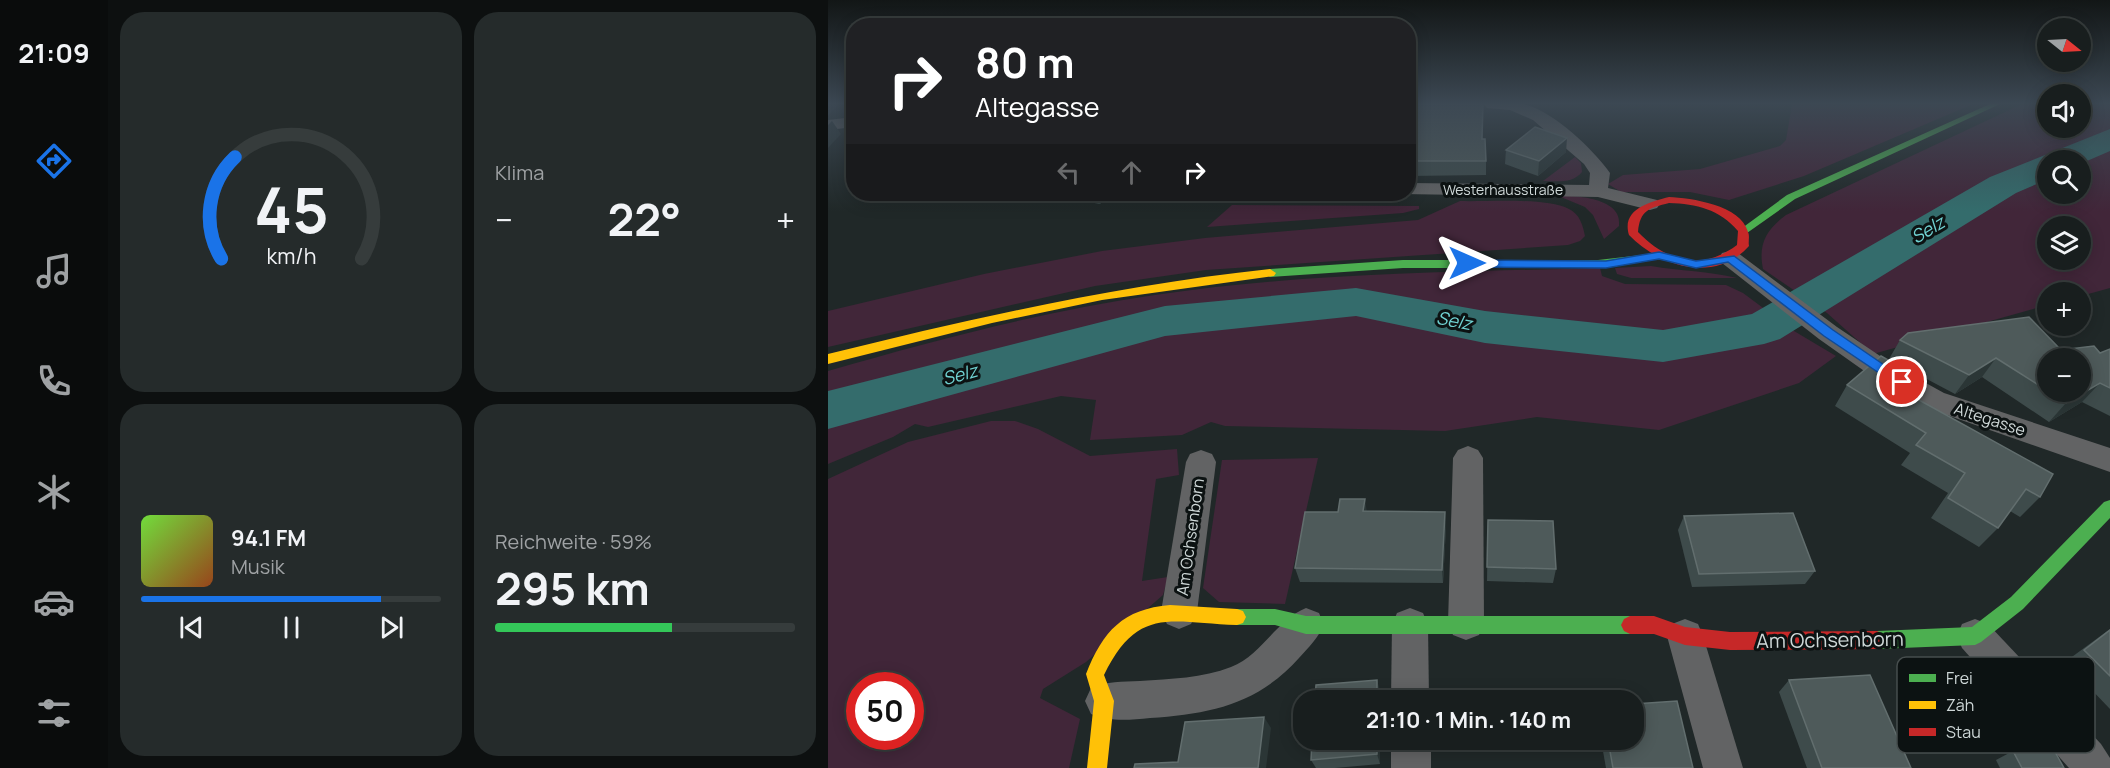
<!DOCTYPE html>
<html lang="de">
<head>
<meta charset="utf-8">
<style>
  body { margin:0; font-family:Manrope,sans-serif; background:#252b2b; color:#f1f3f6; height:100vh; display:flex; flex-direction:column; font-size:22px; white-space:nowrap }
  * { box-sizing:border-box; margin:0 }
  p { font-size:20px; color:#9fa2a4 }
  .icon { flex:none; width:33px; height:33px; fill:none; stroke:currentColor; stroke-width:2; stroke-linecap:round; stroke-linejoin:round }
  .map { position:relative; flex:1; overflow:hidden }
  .details { display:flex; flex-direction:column; gap:12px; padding:12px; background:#0d1010; width:720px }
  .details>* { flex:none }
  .top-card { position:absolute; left:18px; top:18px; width:570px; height:183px; border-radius:24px; box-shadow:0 3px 15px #0003,0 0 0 2px #363c3c; background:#202124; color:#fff; overflow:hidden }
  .needle { width:39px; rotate:108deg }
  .buttons { position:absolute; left:1209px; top:18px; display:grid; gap:12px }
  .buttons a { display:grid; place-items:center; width:54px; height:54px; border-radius:50%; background:#181e1e; box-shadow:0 3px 15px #0003,0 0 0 2px #363c3c; font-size:30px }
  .speed { position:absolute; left:18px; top:672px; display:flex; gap:12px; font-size:30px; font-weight:700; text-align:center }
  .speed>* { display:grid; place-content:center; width:78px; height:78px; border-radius:50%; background:#181e1e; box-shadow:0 3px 15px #0003,0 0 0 2px #363c3c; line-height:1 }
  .speed .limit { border:9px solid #d22; background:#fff; color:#111 }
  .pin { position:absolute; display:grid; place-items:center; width:51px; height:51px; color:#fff; margin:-26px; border:3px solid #fff; border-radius:50%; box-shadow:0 2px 6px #0007 }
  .me { position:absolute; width:66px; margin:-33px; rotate:90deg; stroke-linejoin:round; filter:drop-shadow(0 0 4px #0008) }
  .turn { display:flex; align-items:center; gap:21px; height:126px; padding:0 30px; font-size:27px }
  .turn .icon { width:78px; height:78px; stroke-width:2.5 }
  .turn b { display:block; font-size:42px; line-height:51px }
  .lanes { display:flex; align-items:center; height:57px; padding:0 30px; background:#0003; justify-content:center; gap:30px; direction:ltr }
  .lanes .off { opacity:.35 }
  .big { font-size:45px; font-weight:700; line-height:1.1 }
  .details .widget { flex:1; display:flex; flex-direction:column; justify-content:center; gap:9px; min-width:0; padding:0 21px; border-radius:24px; background:#252b2b }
  .details .dial { align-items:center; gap:0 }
  .dial svg { height:156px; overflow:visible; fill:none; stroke:#363c3c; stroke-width:7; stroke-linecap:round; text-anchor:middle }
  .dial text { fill:#f1f3f6; stroke:none }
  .song { display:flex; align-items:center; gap:18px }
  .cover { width:72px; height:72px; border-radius:9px; background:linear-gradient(135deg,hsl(100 70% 55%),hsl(20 70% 35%)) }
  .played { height:6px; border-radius:3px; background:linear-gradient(90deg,#1a73e8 80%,#363c3c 80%) }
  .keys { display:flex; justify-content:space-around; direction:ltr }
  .heat { display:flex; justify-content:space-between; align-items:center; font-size:33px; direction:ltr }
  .charge { height:9px; border-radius:4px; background:linear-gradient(90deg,#34c759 59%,#363c3c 0) }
  .details .tiles { flex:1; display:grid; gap:12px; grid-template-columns:repeat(2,1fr) }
  .trip { position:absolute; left:465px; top:690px; width:351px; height:60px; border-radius:24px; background:#181e1e; box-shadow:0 3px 15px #0003,0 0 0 2px #363c3c; font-weight:700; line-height:60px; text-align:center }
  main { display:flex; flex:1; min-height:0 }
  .tabs { display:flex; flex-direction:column; width:108px; justify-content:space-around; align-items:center; background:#0a0c0c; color:#9fa2a4 }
  .tabs .icon { width:42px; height:42px }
  .tabs .active { color:#1a73e8 }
  .tabs b { font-size:27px; color:#f1f3f6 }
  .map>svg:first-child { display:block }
</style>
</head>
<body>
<main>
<nav class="tabs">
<b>21:09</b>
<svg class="icon active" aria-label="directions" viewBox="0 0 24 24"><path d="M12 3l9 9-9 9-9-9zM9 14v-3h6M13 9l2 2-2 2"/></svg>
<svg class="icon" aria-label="music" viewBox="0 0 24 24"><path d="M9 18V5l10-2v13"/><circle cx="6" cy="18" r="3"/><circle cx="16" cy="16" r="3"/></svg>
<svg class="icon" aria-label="phone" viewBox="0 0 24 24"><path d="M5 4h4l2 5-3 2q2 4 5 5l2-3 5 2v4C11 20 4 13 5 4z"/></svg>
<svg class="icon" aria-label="climate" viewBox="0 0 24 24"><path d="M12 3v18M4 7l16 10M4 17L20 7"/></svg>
<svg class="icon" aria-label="car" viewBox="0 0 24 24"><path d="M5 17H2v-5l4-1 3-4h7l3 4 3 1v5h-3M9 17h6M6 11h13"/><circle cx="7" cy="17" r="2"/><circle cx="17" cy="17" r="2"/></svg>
<svg class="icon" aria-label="filters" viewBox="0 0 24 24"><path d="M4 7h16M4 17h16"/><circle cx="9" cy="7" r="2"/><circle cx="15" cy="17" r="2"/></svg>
</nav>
<section class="details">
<div class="tiles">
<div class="widget dial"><svg viewBox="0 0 100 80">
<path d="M14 69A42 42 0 1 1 86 69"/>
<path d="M14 69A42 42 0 0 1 21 17" stroke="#1a73e8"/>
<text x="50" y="56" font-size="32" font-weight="700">45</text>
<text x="50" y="72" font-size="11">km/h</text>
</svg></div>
<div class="widget"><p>Klima</p>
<div class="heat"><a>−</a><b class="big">22°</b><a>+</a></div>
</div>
<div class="widget">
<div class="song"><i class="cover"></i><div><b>94.1 FM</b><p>Musik</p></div></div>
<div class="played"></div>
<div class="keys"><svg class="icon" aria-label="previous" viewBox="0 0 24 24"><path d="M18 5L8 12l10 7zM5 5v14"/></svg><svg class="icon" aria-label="pause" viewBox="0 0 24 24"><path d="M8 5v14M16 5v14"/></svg><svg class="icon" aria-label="next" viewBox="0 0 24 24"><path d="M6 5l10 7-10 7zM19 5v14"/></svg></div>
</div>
<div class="widget"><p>Reichweite · 59%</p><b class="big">295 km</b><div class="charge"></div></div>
</div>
</section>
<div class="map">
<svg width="1282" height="768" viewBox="0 0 1282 768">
  <rect width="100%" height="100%" fill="#202828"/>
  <g fill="#412639" fill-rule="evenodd">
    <polygon points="964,104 1145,104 976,176 901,200 862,192 793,192 780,184 795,175 872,169 952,146 958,140"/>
    <path d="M 1194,104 L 1219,104 L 1220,128 L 1252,128 L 1253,104 L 1282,104 L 1282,288 L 1253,296 L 1252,292 L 1220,292 L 1219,305 L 1045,354 L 999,313 L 935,269 C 930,244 938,230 958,215 ZM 1220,160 L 1252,160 L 1252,194 L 1220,194 ZM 1220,226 L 1252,226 L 1252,260 L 1220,260 Z"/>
    <path d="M 747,157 L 753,163 L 754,172 C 744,184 730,181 715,181 Z"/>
    <path d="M 728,195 C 747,196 795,197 791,226 L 776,239 L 765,215 L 757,207 Z"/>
    <path d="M 632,201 C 659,202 717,197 741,209 C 752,214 755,226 757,236 L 752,241 L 740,245 L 378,270 L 267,286 L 0,347 L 0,311 L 156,274 L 274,251 L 377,238 L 590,220 Z"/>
    <polygon points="404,205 591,206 591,209 575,213 379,227"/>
    <path d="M 823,266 C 852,271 881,271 909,278 L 803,278 L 789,274 L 787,268 Z"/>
    <path d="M 772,268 L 774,276 L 797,284 L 898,285 L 915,293 L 966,331 L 1008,356 L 971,383 L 831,430 L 709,417 L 617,431 L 397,426 L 383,422 L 354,435 L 262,440 L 268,400 L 233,396 L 100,427 L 87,424 L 65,437 L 0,464 L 0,371 C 107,340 217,311 327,295 C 474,273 624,272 772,268 Z"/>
    <path d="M 163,421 L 187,421 L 210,429 L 262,456 L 349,449 L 351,475 L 328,479 L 314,581 L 340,577 L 335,595 L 258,662 L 215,689 L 212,698 L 252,719 L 241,768 L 0,768 L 0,479 L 80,442 ZM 32,686 L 82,686 L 82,736 L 32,736 Z"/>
    <polygon points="490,458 457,604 391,602 375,588 394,460"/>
  </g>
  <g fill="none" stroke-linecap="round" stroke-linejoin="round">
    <polygon fill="#346c6c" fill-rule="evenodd" points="1282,129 1282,151 1252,164 1252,160 1220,160 1220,179 1188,193 952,339 936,344 835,362 657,343 528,316 337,336 0,429 0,391 337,306 528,288 657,311 835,330 924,314 1162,177"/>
    <g fill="#626364" fill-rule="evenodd">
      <path d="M 656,104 C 669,103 687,101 699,105 C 727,113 765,149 782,173 L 780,188 L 829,200 L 832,204 L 829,208 L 822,210 L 770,197 L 574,194 L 580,194 L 580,183 L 761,185 L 762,173 L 756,164 L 705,120 L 682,110 L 659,108 Z"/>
      <polygon points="26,117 26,127 0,130 0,120"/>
      <polygon points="902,251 910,253 1009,327 1067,366 1116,393 1282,448 1282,472 1096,407 1049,380 991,339 894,263 891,258 894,253"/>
      <polygon points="640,446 650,450 655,458 656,623 651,635 638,640 625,635 620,623 625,458 630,450"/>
      <polygon points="373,450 384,454 388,462 369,612 363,624 351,629 339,624 333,612 358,462 362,454"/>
      <path d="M 478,608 L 491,613 L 496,625 C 490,638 481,647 471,658 C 430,704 382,714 322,718 C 301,720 282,722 263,714 L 257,701 L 263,688 C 279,681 294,682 312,681 C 342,679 375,678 403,667 C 434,655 448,620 478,608 Z"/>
      <polygon points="582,608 595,613 600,625 601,700 563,700 564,625 569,613"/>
      <polygon points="857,619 870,624 875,636 915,768 875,768 839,636 844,624"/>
      <polygon points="1147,619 1160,624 1273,744 1282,758 1282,768 1241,768 1134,648 1129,636 1134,624"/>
      <rect x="563" y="740" width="40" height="28"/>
    </g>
    <g fill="#4caf50" fill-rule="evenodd">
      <polygon points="1162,104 1172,104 967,199 919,233 911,233 910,231 959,195"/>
      <polygon points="831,253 835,254 835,258 770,268 575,268 442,277 436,273 442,269 575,260 770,260"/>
      <polygon points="1282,500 1282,518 1195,609 1153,642 1147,645 1049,649 1043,646 1040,640 1043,634 1049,631 1144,627 1183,597 1276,502"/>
      <polygon points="409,609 447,609 478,616 802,616 808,619 811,625 808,631 802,634 478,634 447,625 409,625 403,623 400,617 403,611"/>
    </g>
    <g fill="#ffc107" fill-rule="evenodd">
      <path d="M 442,269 L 448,273 L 446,276 L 274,300 L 164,323 L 0,364 L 0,354 C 146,318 292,285 442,269 Z"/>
      <path d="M 342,605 L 409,609 L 415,611 L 418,617 L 415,623 L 409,625 C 343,623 310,605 276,675 L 286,701 L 279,768 L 259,768 L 266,701 L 258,674 C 275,631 295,609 342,605 Z"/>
    </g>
    <g fill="#c62828" fill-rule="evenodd">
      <path d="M 841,197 C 863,198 913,205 920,232 C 922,236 920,242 921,246 C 887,284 832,267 801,235 C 793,209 822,202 841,197 ZM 841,203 C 869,204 891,209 910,231 L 909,245 C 874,271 840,263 810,232 C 812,210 821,208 841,203 Z"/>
      <polygon points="802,616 826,616 857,627 902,632 1049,631 1055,634 1058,640 1055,646 1049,649 902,650 857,645 826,634 802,634 796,631 793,625 796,619"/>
    </g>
  </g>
  <g fill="#3e4b4b">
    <polygon points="580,104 654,139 658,161 658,175 580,176"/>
    <polygon points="678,150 738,152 710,176 677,164"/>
    <polygon points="215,194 284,194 272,204"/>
    <polygon points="1072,340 1233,350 1272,353 1282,349 1282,416 1254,402 1221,422 1154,377 1127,394 1061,359"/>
    <polygon points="1019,385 1086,397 1212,497 1192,517 1182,511 1170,528 1151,547 1103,518 1120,493 1073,465 1082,453 1007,406"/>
    <polygon points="539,511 618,526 615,583 472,582 467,568 510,512"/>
    <polygon points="856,516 987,571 977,584 864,587 850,530"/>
    <polygon points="660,520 728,569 725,583 659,581"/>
    <polygon points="1282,629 1282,709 1237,662"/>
    <polygon points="961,680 1083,768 979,768 951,692"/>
    <polygon points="484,740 552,740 552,764 507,768 488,768 483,760"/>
    <polygon points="773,740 806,740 865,768 778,768"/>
    <polygon points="1185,751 1236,768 1172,768 1168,760"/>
  </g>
  <g fill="#2b3636">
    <polygon points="0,104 11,104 0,116"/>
    <polygon points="4,121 13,134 0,148 0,125"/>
    <polygon points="739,138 738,152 710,176 711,161"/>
    <polygon points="267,194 284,194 272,204"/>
    <polygon points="1168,358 1154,377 1127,394 1141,375"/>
    <polygon points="1097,381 1082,402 1068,416 1082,395"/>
    <polygon points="1272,383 1254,402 1221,422 1238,403"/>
    <polygon points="537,499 539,513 535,511"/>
    <polygon points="617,512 618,526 615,583 614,570"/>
    <polygon points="549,680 552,691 552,700 549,700"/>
    <polygon points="436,717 443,728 438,768 430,768"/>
    <polygon points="549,740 552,740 552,764 549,754"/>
  </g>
  <g fill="#4e5a5a" stroke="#626e6e" stroke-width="1.5">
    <polygon points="580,104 655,104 654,139 657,139 658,161 580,161"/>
    <polygon points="707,127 739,138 711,161 678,150"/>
    <polygon points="1201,317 1233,350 1266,346 1272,353 1282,349 1282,388 1272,383 1238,403 1220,392 1252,392 1252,358 1220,358 1220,391 1168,358 1141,375 1072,340 1080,333"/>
    <polygon points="1053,356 1097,381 1082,395 1225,474 1212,497 1198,489 1170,528 1120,498 1137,473 1088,445 1098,433 1019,385"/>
    <polygon points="512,499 537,499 535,511 617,512 614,570 467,568 477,512 510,512"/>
    <polygon points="965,513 987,571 871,574 856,516"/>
    <polygon points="660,520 725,521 728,569 659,567"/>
    <polygon points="1282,630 1282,676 1256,650"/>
    <polygon points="1042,675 1083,768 994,768 961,680"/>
    <polygon points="549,680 549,700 487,700 488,685"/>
    <polygon points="849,701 865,768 785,768 780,740 806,740 806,704"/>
    <polygon points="436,717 430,768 306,768 307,764 350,762 357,722"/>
    <polygon points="484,740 549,740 549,754 483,760"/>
    <polygon points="1226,750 1236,768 1194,768 1185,751"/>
  </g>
  <linearGradient id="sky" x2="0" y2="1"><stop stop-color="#121616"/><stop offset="0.49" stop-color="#3c4853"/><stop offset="1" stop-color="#3c4853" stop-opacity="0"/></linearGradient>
  <rect width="1282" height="211" fill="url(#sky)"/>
  <polygon fill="#1a73e8" stroke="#114b97" stroke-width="1.5" points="831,252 868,261 906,256 1005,330 1081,382 1074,387 1069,385 996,336 900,262 868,268 831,259 778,268 639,267 633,263 639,260 778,261"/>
  <g text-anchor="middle" stroke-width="6" stroke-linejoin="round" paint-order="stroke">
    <g font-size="14" fill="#cfd8d8" stroke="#0c1212">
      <text x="675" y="195">Westerhausstraße</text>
    </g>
    <g font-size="16" fill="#cfd8d8" stroke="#0c1212">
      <text transform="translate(1162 419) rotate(18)" y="6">Altegasse</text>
      <text transform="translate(362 537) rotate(-82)" y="6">Am Ochsenborn</text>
    </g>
    <g font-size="18" font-style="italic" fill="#70d2d2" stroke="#0c1212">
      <text transform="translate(1100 230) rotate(-31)" y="6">Selz</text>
      <text transform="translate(626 321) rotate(11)" y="6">Selz</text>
      <text transform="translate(132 375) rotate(-15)" y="6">Selz</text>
    </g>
    <g font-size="20" fill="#cfd8d8" stroke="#0c1212">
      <text transform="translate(1002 640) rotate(-1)" y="7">Am Ochsenborn</text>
    </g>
  </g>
  <rect x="1069" y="657" width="198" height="96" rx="9" fill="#0c1212" stroke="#464d4d" stroke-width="1.5"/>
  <rect x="1081" y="674" width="27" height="8" fill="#4caf50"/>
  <rect x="1081" y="701" width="27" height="8" fill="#ffc107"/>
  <rect x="1081" y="728" width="27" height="8" fill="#c62828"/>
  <g font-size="16" fill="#cfd8d8">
    <text x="1118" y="684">Frei</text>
    <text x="1118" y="711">Zäh</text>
    <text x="1118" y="738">Stau</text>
  </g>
</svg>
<div class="buttons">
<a><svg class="needle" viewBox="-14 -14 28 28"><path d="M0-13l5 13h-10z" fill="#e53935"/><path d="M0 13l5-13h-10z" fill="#9fa2a4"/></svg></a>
<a><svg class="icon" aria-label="sound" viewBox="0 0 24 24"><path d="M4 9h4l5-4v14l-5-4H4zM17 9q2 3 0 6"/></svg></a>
<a><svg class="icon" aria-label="search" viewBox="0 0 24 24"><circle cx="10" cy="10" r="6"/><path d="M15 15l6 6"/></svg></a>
<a><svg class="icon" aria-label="layers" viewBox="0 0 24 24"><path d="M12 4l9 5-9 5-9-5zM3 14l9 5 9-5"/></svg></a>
<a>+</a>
<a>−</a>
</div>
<div class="speed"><div class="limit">50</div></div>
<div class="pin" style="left:1074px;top:382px;background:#d93025"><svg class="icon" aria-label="arrive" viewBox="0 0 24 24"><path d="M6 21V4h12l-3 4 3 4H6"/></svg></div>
<svg class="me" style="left:639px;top:263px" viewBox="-20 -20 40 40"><path d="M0-17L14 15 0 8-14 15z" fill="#1a73e8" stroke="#fff" stroke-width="4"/></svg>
<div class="trip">21:10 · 1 Min. · 140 m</div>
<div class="top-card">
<div class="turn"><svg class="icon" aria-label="right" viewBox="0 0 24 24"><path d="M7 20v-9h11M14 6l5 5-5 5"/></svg><div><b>80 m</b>Altegasse</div></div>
<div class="lanes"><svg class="icon off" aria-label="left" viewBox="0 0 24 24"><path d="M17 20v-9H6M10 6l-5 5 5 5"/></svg><svg class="icon off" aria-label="ahead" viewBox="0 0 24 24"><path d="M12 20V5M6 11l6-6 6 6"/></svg><svg class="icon" aria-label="right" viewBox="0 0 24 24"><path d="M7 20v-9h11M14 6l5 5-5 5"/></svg></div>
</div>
</div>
</main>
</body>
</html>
